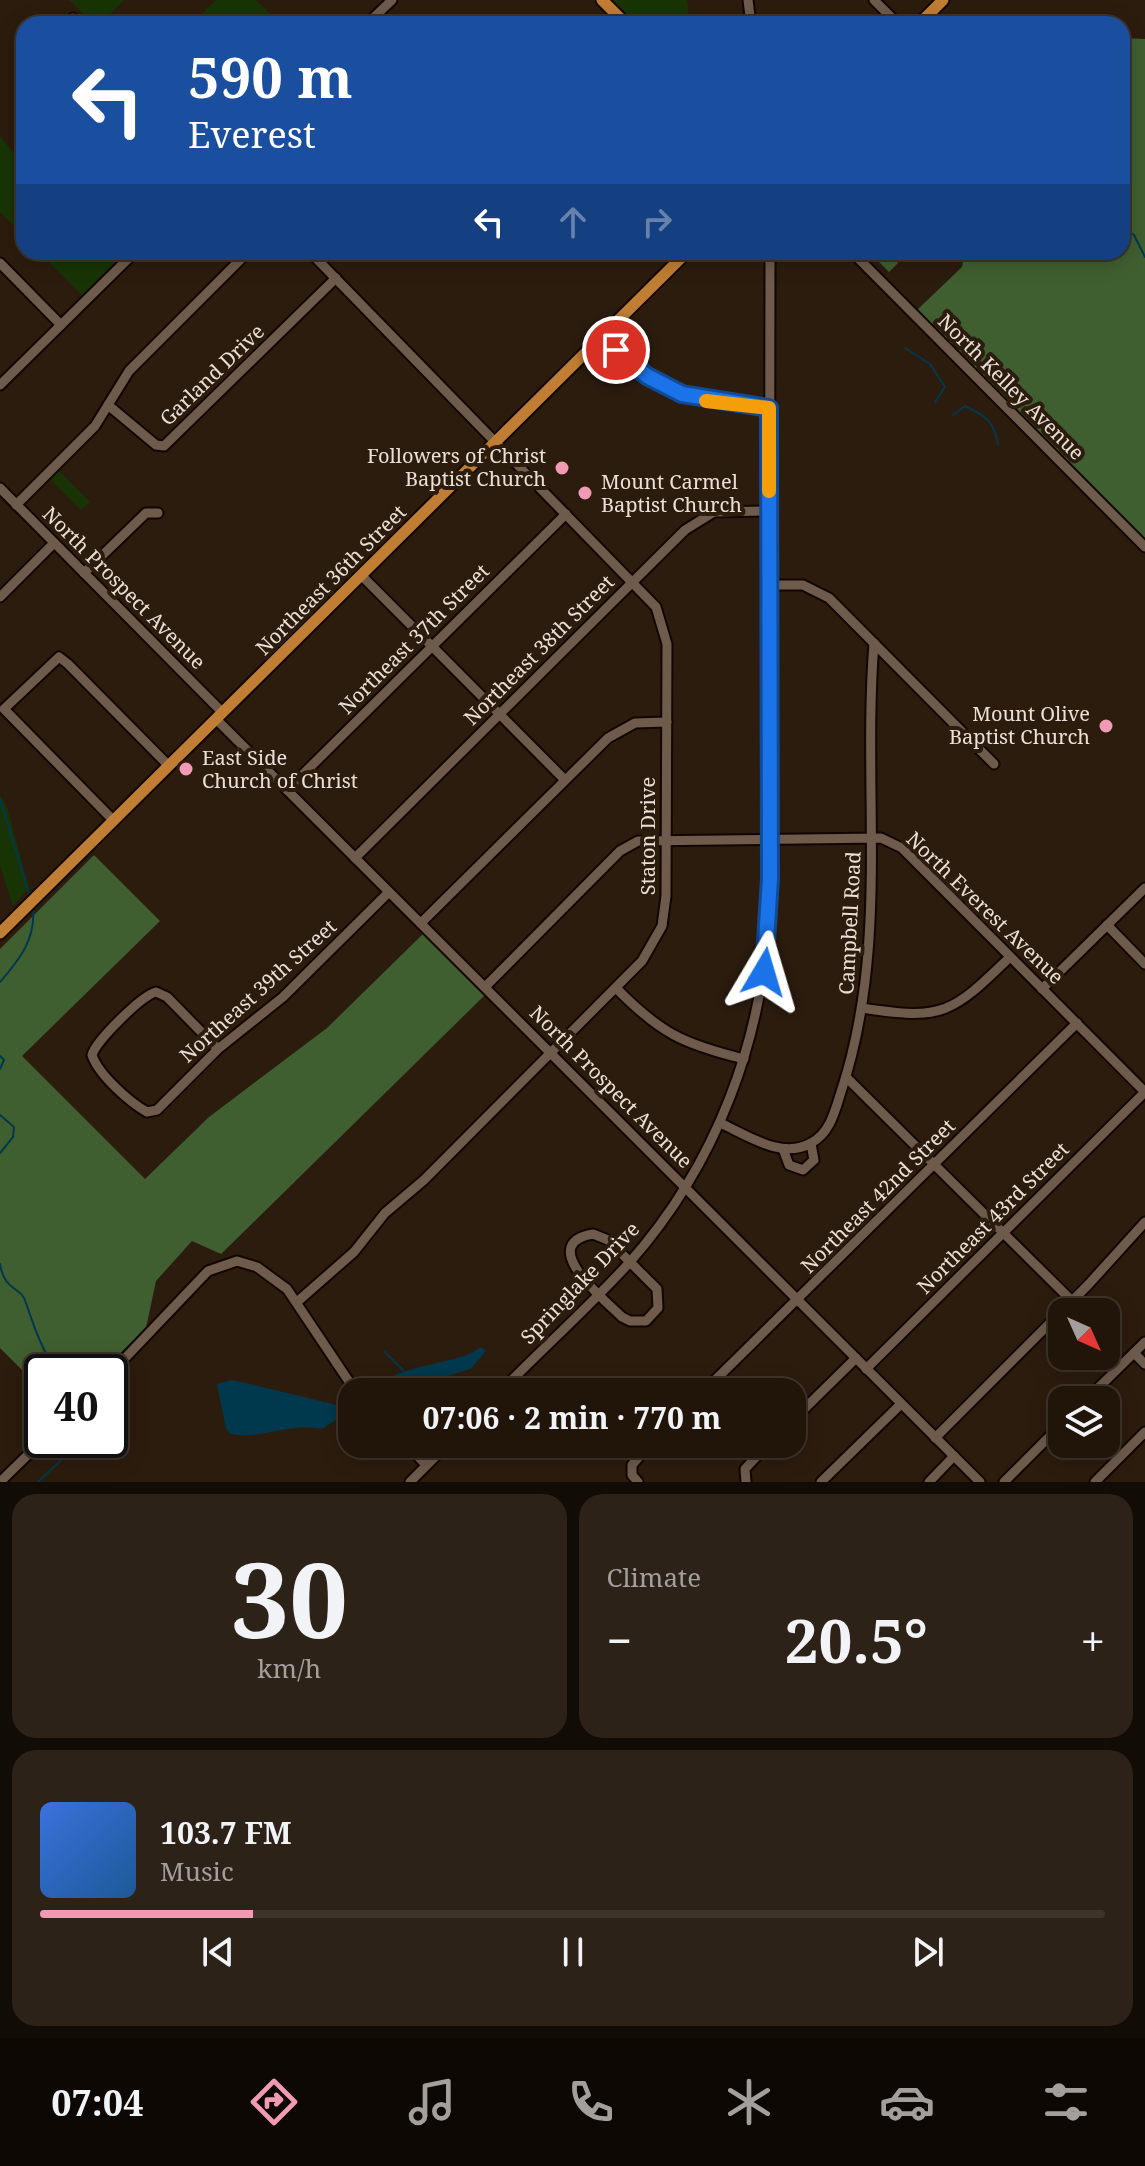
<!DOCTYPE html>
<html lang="en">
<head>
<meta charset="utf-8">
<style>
  body { margin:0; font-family:"Noto Serif",serif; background:#2d2218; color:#f1f3f6; height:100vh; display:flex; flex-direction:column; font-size:30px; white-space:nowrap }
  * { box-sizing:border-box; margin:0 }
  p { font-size:26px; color:#a29f9c }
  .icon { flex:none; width:44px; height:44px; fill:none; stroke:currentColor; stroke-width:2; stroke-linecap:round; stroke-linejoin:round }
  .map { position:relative; height:1482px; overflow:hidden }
  .drawer { display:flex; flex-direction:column; gap:12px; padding:12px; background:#120c06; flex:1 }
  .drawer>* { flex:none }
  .guide { position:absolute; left:16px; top:16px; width:1114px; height:244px; border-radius:24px; box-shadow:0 4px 20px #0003,0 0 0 2px #3e342b; background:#1a4fa0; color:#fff; overflow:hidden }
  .needle { width:52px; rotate:135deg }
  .fabs { position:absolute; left:1048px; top:1298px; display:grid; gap:16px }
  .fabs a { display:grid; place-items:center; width:72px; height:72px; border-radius:16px; background:#21150a; box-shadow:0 4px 20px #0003,0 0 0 2px #3e342b; font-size:40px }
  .speed { position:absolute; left:24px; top:1354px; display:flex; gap:16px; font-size:40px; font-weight:700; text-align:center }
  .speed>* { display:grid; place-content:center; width:104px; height:104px; border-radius:50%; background:#21150a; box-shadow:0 4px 20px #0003,0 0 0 2px #3e342b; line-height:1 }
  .speed .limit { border:4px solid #111; border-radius:12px; background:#fff; color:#111 }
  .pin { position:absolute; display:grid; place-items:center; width:68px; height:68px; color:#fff; margin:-34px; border:4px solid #fff; border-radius:50%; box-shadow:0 2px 8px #0007 }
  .me { position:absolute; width:88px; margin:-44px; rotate:7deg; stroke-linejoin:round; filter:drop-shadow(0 0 6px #0008) }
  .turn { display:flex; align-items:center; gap:28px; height:168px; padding:0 40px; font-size:36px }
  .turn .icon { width:104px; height:104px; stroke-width:2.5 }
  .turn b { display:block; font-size:56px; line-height:68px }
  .lanes { display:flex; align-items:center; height:76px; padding:0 40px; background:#0003; justify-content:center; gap:40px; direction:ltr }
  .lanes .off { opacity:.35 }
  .big { font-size:60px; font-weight:700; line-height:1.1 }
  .drawer .tile { flex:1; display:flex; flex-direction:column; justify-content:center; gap:12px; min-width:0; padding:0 28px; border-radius:24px; background:#2d2218 }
  .drawer .dial { align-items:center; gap:0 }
  .dial b { font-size:104px; line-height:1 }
  .song { display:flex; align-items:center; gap:24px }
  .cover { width:96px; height:96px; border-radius:12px; background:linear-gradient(135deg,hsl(220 70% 55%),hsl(210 70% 35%)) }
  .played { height:8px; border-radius:4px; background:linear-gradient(90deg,#f19ab3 20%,#3e342b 20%) }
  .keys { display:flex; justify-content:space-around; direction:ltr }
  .heat { display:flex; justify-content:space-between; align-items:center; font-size:44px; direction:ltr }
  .drawer .tiles { flex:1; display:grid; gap:12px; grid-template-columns:1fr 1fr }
  .tile:last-child { grid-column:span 2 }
  .trip { position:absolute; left:338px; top:1378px; width:468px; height:80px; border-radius:24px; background:#21150a; box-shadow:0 4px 20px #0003,0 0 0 2px #3e342b; font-weight:700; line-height:80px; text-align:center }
  .tab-bar { display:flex; height:128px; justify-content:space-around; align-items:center; background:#0d0804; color:#a29f9c }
  .tab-bar .icon { width:56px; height:56px }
  .tab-bar .selected { color:#f19ab3 }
  .tab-bar b { font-size:36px; color:#f1f3f6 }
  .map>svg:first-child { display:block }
</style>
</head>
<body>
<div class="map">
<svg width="1145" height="1482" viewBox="0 0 1145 1482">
  <rect width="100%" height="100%" fill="#2c1c0e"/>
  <g fill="#183405">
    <polygon points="70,0 124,0 100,24 94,24"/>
    <polygon points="216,0 256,0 280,24 192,24"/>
    <polygon points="610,0 687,0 689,16 633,24"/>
    <polygon points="0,136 24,166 24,236 0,212"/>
    <polygon points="39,252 130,252 84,297"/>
    <polygon points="56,468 90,502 81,510 48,477"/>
    <polygon points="0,796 6,804 29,888 13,906 0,865"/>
  </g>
  <g fill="#405f30">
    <polygon points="1122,38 1145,39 1145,539 916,311 962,267 965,252 1122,252"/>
    <polygon points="869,252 892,252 898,263 889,272"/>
    <polygon points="94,855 160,921 22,1056 145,1179 209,1117 327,1028 423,934 485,995 221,1254 192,1241 156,1281 146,1328 101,1372 42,1372 42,1415 28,1402 29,1377 0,1348 0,949"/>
  </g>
  <g fill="#00394d">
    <path d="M 481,1347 L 486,1351 L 471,1369 L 423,1383 L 412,1392 L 377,1392 L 378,1385 C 409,1361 457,1366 481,1347 Z"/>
    <path d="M 233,1380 L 337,1405 L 341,1417 L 322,1429 C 291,1422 262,1440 231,1434 L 226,1429 L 217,1384 Z"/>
  </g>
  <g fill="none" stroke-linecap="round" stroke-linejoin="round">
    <g stroke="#00394d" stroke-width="2">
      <polyline points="1122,226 1134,235 1145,257"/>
      <polyline points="905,348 930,364 945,387 935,402"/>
      <path d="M 953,415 L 965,406 C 986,416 994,421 998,444"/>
      <polyline points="0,799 30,897"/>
      <path d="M 0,982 C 20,959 36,939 33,907"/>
      <polyline points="0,1056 4,1060 0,1069"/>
      <polyline points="0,1115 14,1127 13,1137 0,1153"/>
      <path d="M 0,1264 C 5,1293 21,1285 26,1303 C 34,1327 42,1350 57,1372"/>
      <polyline points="385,1352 403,1370"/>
      <polyline points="423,1383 432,1392"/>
      <polyline points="359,1388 365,1383 378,1385"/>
      <polyline points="445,1392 474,1382"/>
      <polyline points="38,1482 82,1440"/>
    </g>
    <defs>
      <g id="minor">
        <polyline points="748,0 751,24"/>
        <polyline points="874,0 898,24"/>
        <polyline points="73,18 79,24"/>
        <polyline points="367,24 392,0"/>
        <polyline points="852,252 1145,547"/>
        <polyline points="0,263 61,325"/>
        <polyline points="602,336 647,376 682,394 769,408"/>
        <polyline points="0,385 135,252"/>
        <polyline points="108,405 156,445 164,446 336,278"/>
        <polyline points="0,488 222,712"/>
        <polyline points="16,505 95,426 129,371 248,252"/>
        <polyline points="84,573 146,513 158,513"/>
        <polyline points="361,575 565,780"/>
        <polyline points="769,585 803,585 829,598 994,764"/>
        <polyline points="0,597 54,543"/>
        <polyline points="216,719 980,1482"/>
        <polyline points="287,790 566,514"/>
        <polyline points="114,821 4,709 59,657 68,664 169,766"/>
        <polyline points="355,858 685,530 714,512 769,511"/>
        <polyline points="421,923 608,738 635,723 667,722"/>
        <polyline points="1107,925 1145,964"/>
        <polyline points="485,987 620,851 638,841 881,838 902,848 1145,1092"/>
        <path d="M 616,988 C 660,1033 683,1044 744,1059"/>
        <polyline points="1042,989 1145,888"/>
        <path d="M 862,1008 C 944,1021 952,1013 1010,957"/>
        <path d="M 218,1049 L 167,997 L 156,992 C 141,996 96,1041 92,1055 C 98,1074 129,1102 147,1112 L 157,1110 L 218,1049 L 283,997 L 389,892"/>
        <polyline points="846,1077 1072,1301"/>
        <path d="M 720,1123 C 747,1135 782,1160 811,1143 C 830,1133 835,1111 841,1092 C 890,945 862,793 874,643"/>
        <polyline points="783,1149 789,1165 803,1170 814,1160 811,1144"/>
        <path d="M 593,1234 L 608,1240 L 657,1289 L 658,1308 L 646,1321 L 630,1321 L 622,1317 C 607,1302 534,1244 593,1234 Z"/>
        <polyline points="297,1302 354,1252 385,1213 424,1180 642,961 662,926 666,896 667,644 656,607 310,252"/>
        <polyline points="1134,1353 1145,1364"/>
        <polyline points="866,1369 1145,1092"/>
        <polyline points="110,1374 208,1271 237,1261 257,1267 287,1289 356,1392"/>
        <path d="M 500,1392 C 542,1349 588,1308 629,1263 C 716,1165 764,1039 769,908 L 770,252"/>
        <polyline points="703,1392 1077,1023"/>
        <polyline points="1086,1400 1145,1342"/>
        <polyline points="792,1421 856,1358"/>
        <polyline points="935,1438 1088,1285 1145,1222"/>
        <polyline points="406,1444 426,1465"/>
        <polyline points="0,1482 43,1440"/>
        <polyline points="410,1482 448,1444"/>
        <polyline points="638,1482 632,1475 632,1465 650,1444"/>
        <polyline points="746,1482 745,1469 768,1444"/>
        <polyline points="821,1482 901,1404"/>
        <polyline points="929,1482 954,1456"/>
        <polyline points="1004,1482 1062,1424"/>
        <polyline points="1095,1482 1145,1432"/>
      </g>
      <g id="major">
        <polyline points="602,0 626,24"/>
        <polyline points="919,24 943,0"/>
        <polyline points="0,933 687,252"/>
      </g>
    </defs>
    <use href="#minor" stroke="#130600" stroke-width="13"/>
    <use href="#major" stroke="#130600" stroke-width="15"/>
    <use href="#minor" stroke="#6e5b4c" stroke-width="9"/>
    <use href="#major" stroke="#c07e34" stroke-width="11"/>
  </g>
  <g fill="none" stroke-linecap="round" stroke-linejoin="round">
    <defs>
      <polyline id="route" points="616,350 647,376 682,394 769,408 770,879 764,972"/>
    </defs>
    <use href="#route" stroke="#114b97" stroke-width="20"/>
    <use href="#route" stroke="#1a73e8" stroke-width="14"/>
    <polyline stroke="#f59e0b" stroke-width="14" points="706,401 769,408 769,491"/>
  </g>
  <g fill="#f19ab3" stroke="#2c1c0e" stroke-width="3">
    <circle cx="562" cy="468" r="8"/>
    <circle cx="585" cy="493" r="8"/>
    <circle cx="1106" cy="726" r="8"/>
    <circle cx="186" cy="769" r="8"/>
  </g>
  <g text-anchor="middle" stroke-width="8" stroke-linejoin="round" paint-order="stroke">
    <g font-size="20" fill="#ebe0d7" stroke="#2c1c0e">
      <text transform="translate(212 375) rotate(-44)" y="7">Garland Drive</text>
      <text transform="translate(1011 387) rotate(45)" y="7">North Kelley Avenue</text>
      <text transform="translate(331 580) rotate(-45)" y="7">Northeast 36th Street</text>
      <text transform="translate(124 588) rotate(45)" y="7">North Prospect Avenue</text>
      <text transform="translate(414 639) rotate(-45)" y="7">Northeast 37th Street</text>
      <text transform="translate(539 650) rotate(-45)" y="7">Northeast 38th Street</text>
      <text transform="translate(648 836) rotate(-90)" y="7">Staton Drive</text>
      <text transform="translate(985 908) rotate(44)" y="7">North Everest Avenue</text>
      <text transform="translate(850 923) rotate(-87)" y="7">Campbell Road</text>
      <text transform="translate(258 991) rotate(-42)" y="7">Northeast 39th Street</text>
      <text transform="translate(611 1087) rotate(45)" y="7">North Prospect Avenue</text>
      <text transform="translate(878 1196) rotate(-45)" y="7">Northeast 42nd Street</text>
      <text transform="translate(993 1218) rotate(-45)" y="7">Northeast 43rd Street</text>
      <text transform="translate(580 1283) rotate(-46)" y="7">Springlake Drive</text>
    </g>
    <g font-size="20" fill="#ebe0d7" stroke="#2c1c0e" text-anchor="end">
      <text x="546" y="463">Followers of Christ<tspan x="546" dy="23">Baptist Church</tspan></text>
      <text x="601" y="489" text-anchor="start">Mount Carmel<tspan x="601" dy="23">Baptist Church</tspan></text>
      <text x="1090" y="721">Mount Olive<tspan x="1090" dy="23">Baptist Church</tspan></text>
      <text x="202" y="765" text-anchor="start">East Side<tspan x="202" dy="23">Church of Christ</tspan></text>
    </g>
  </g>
</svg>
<div class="fabs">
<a><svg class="needle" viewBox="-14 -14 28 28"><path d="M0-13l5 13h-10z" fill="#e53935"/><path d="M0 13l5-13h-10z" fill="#a29f9c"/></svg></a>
<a><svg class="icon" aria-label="layers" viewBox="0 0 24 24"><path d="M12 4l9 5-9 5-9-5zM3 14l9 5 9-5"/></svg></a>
</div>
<div class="speed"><div class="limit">40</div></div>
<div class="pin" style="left:616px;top:350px;background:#d93025"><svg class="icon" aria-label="arrive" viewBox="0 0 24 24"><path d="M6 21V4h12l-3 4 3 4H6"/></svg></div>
<svg class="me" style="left:764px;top:972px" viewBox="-20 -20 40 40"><path d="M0-17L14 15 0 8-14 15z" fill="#1a73e8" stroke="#fff" stroke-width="4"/></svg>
<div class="trip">07:06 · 2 min · 770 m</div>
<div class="guide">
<div class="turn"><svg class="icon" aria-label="left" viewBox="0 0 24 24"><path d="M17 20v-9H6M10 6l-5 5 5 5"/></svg><div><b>590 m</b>Everest</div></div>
<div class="lanes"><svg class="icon" aria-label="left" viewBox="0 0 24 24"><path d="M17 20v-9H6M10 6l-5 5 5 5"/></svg><svg class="icon off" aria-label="ahead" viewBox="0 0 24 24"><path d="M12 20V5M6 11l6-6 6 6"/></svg><svg class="icon off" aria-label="right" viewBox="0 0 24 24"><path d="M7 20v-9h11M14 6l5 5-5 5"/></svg></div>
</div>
</div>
<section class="drawer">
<div class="tiles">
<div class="tile dial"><b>30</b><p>km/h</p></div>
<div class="tile"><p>Climate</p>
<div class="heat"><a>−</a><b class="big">20.5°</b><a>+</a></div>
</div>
<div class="tile">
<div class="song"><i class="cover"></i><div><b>103.7 FM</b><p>Music</p></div></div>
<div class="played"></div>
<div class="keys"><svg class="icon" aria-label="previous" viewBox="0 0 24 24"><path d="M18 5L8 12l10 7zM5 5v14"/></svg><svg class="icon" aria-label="pause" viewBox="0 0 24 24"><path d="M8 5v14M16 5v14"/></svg><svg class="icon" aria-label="next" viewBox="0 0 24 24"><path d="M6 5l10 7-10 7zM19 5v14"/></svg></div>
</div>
</div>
</section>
<nav class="tab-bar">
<b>07:04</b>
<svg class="icon selected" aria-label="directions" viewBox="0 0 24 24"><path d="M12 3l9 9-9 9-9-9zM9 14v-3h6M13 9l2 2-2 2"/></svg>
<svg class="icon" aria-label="music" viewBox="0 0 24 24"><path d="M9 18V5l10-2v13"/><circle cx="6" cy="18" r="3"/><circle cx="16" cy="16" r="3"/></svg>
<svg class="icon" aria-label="phone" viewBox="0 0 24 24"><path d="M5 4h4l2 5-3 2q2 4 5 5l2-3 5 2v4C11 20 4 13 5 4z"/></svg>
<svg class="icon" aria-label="climate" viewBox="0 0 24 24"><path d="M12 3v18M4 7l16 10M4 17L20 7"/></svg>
<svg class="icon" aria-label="car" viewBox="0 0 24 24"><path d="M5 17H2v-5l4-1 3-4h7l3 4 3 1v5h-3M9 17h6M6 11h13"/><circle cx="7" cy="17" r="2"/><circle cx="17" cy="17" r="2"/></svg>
<svg class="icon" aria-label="filters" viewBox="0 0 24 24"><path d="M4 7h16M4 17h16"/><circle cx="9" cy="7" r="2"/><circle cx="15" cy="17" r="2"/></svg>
</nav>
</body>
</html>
